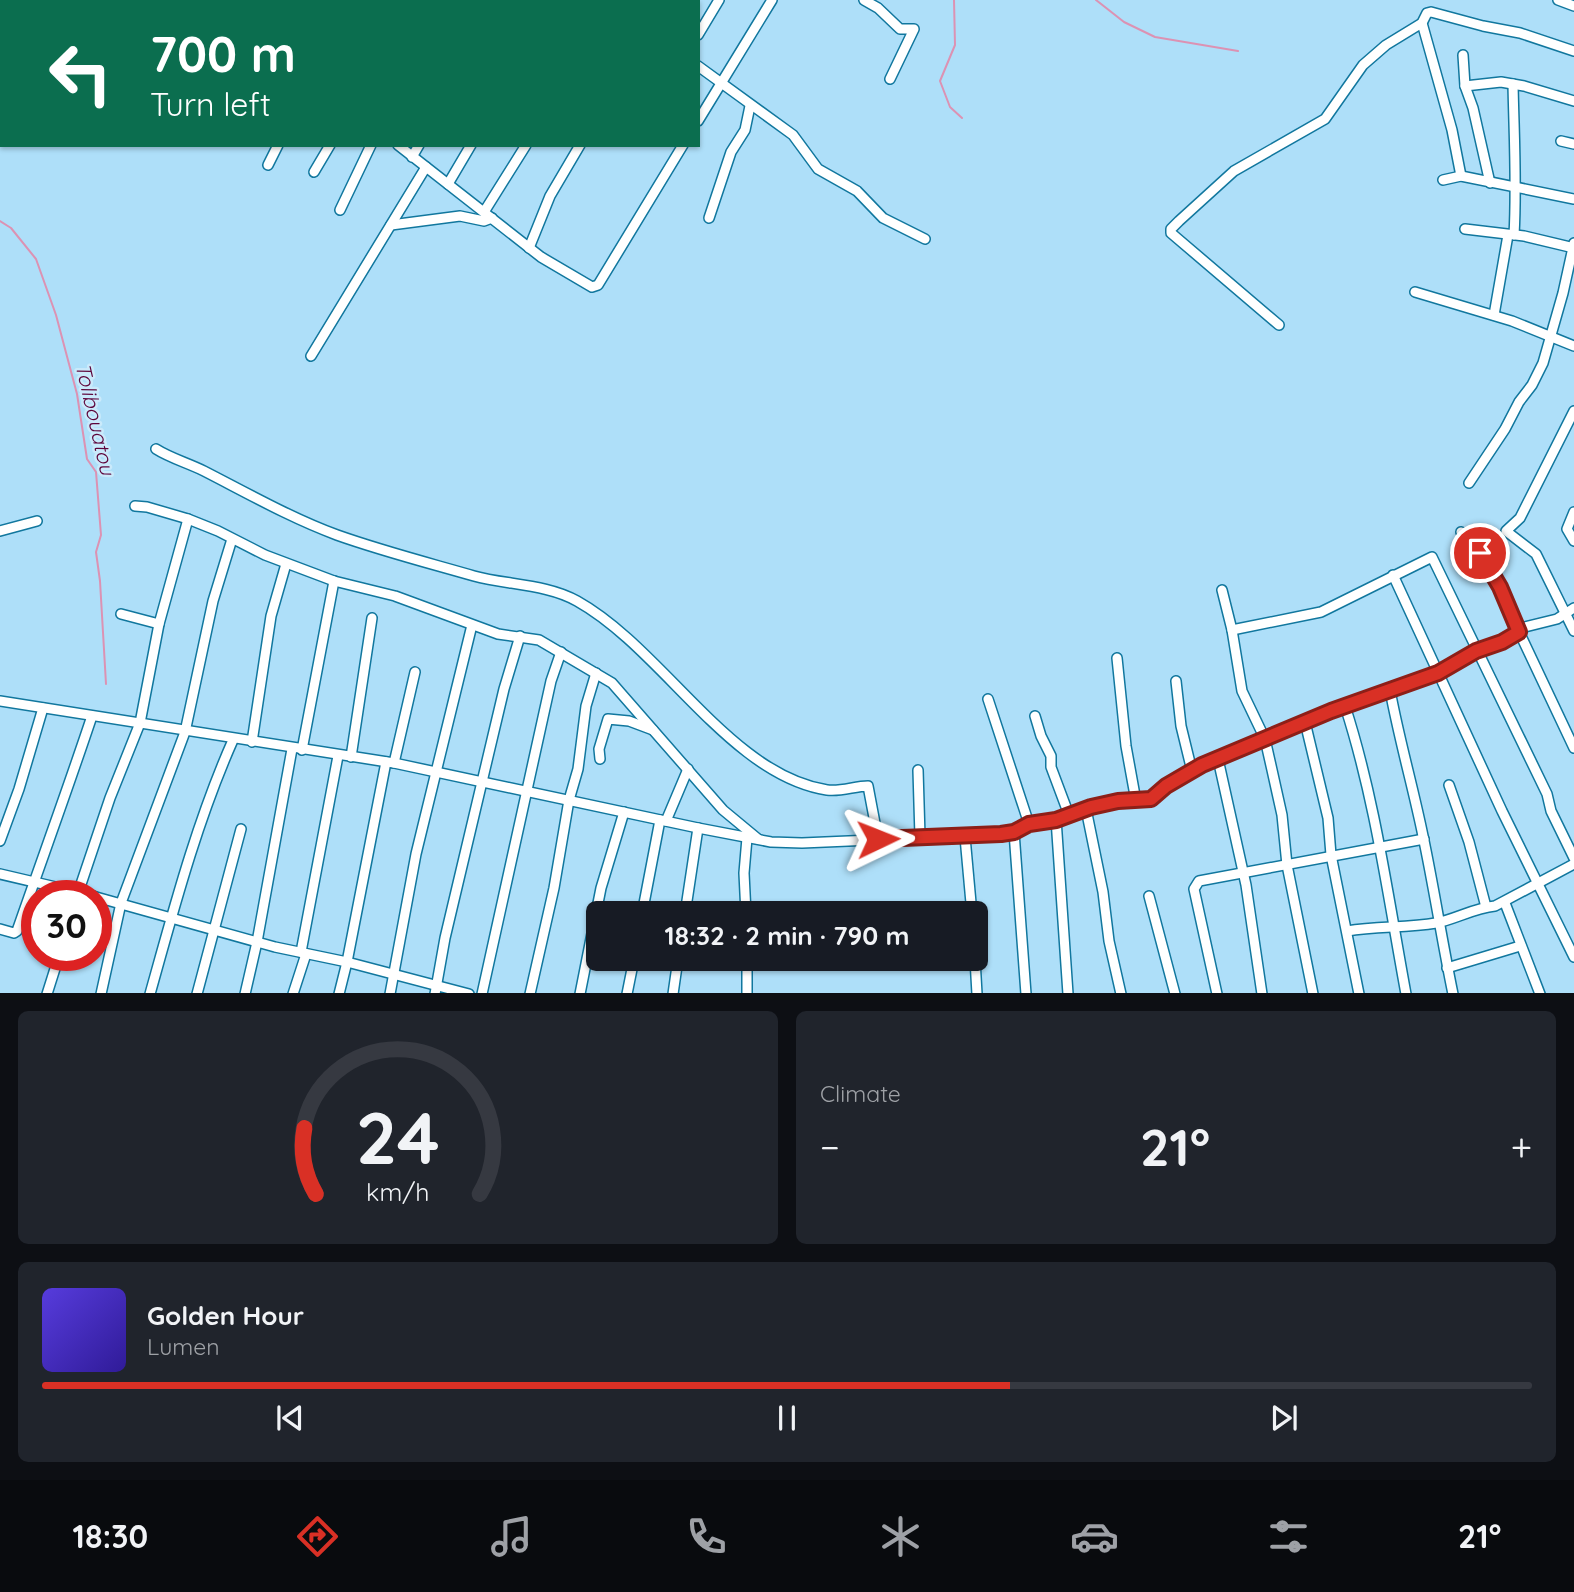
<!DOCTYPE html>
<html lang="en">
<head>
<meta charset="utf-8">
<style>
  body { margin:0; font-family:Quicksand,sans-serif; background:#20242c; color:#f1f3f6; height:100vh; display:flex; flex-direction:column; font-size:26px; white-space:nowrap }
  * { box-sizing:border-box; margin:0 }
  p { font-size:23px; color:#9ea1a6 }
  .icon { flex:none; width:38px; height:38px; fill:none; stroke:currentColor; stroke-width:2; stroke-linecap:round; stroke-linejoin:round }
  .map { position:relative; height:993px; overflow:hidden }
  .sheet { display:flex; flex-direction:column; gap:18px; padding:18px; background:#0d0f14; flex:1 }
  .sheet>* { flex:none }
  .top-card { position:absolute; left:0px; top:0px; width:700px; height:147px; box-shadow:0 2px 5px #0004; background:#0b6e4f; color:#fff; overflow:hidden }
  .speed { position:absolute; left:21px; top:880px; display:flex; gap:14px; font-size:35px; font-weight:700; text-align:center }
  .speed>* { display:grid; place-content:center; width:91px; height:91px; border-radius:50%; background:#171b24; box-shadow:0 2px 5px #0004; line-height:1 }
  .speed .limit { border:10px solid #d22; background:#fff; color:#111 }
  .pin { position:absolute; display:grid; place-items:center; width:60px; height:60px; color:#fff; margin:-30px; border:4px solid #fff; border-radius:50%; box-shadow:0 2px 7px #0007 }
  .me { position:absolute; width:77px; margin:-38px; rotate:88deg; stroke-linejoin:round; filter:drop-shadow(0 0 5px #0008) }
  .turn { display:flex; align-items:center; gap:24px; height:147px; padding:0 35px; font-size:32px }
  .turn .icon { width:91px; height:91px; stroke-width:2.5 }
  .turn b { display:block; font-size:49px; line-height:60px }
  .big { font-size:52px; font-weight:700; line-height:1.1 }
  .sheet .tile { flex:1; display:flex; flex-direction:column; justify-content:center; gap:10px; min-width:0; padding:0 24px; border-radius:10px; background:#20242c }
  .sheet .dial { align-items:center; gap:0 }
  .dial svg { height:182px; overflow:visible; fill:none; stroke:#363941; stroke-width:7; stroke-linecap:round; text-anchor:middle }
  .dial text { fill:#f1f3f6; stroke:none }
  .song { display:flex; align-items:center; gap:21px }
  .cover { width:84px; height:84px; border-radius:10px; background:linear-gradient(135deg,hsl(250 70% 55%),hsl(250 70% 35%)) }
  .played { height:7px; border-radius:4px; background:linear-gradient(90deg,#d93025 65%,#363941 65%) }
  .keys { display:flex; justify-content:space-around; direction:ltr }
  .heat { display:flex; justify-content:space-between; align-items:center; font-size:38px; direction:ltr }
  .sheet .tiles { flex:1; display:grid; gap:18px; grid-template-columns:1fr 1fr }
  .tile:last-child { grid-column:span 2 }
  .trip { position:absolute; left:586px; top:901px; width:402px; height:70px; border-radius:10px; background:#171b24; box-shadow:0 2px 5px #0004; font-weight:700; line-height:70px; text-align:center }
  .menu { display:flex; height:112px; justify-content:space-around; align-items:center; background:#090b0e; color:#9ea1a6 }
  .menu .icon { width:49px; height:49px }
  .menu .active { color:#d93025 }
  .menu b { font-size:32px; color:#f1f3f6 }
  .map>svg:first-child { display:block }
</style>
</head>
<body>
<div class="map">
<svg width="1574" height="994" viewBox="0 0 1574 994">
  <rect width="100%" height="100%" fill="#aedff9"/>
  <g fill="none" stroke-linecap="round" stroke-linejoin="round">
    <g stroke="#dc92b3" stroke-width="2">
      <polyline points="954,0 955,45 940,81 950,107 962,118"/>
      <polyline points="1096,0 1124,22 1155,37 1238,51"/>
      <polyline points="0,221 11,228 36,259 56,315 77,394 87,459 96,472 101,535 96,552 100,581 106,684"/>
    </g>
    <defs>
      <g id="minor">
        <polyline points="615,0 617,2"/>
        <polyline points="864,0 878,8 900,29 914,29 890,79"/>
        <polyline points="1558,0 1574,6"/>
        <polyline points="20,2 21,0"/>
        <polyline points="89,2 89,0"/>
        <polyline points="140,2 140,0"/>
        <polyline points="357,2 358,0"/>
        <polyline points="406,2 407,0"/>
        <polyline points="455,2 456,0"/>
        <polyline points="507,2 508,0"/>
        <polyline points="559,2 560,0"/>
        <polyline points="666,2 667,0"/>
        <polyline points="1422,23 1452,130 1461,176"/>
        <polyline points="698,35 719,0"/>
        <polyline points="1463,55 1465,86 1473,108 1490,183"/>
        <polyline points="0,64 2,56"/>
        <polyline points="698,66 793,135 818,169 857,191 883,218 925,239"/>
        <path d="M 1513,84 C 1514,135 1517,185 1514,235"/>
        <polyline points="1465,86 1501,82 1524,86 1574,101"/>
        <polyline points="698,121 772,0"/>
        <polyline points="1561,141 1574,144"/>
        <polyline points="398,145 541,257 592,287 598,285 683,145"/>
        <polyline points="412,157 419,145"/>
        <polyline points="268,165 278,145"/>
        <polyline points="314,172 330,145"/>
        <polyline points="1443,180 1461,176 1574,199"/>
        <polyline points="448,184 471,145"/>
        <polyline points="340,210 371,145"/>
        <polyline points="484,212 526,145"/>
        <polyline points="709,218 731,152 745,130 750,106"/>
        <polyline points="391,225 460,216 484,221 492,218"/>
        <polyline points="1465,229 1524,236 1574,248"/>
        <polyline points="529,248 550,196 580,145"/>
        <polyline points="1415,292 1512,321 1574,346"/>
        <polyline points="1494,315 1508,235"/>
        <polyline points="1279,325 1171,233 1171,229 1179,221 1234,171 1325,119 1363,65 1386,45 1422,23 1427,13 1431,12 1483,26 1520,33 1574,51"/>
        <polyline points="311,356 426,167"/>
        <polyline points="1574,411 1520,518 1506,531 1536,554 1574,631"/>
        <path d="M 156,449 C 170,458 188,463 204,471 C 247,493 291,518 337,535 C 382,551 429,563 474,576 C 507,585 547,584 577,601 C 663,649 730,775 827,790 C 841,792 855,786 868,786 L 878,839"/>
        <polyline points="1469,483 1505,429 1519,402 1532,385 1543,363 1563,293 1574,243"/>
        <polyline points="135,506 147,507 188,519 218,531 265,555 334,581 395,596 498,634 539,640 612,683 723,810 758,839"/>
        <polyline points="1574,512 1567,529 1574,541"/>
        <polyline points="0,531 37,521"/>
        <polyline points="1461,532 1487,564 1574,748"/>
        <polyline points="1393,575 1502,811 1574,957"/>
        <polyline points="1222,590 1232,630 1242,691 1265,739 1272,770 1282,815 1287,865 1313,994"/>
        <polyline points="121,614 159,624"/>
        <polyline points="1232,630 1321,612 1432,557 1547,794 1551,811 1574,858"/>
        <polyline points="1117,658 1126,746 1136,801"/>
        <polyline points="1176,681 1181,726 1192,771"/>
        <path d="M 1390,690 C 1399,739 1413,787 1423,836 C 1434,888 1442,941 1453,994"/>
        <polyline points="988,699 1029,824"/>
        <polyline points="0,701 394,763 698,828 771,842 802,843 988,835 1014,832 1029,824 1051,821 1091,807 1118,801 1151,799 1166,786 1202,765 1331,711 1438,673 1477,651 1512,637 1525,627 1557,619 1574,608"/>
        <path d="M 1345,706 C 1375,799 1388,897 1406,994"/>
        <polyline points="1035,716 1041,736 1051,756 1051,767 1069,815"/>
        <polyline points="1305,722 1328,818 1331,855 1359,994"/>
        <polyline points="252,742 271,616 286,564"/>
        <polyline points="302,750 334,581"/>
        <polyline points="351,757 372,618"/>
        <polyline points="600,759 599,749 608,719 629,721 653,730"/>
        <polyline points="1218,759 1246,885 1262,994"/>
        <polyline points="394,763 415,672"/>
        <polyline points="918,770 920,837"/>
        <polyline points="1449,785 1469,842 1486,907"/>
        <polyline points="1086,809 1103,892 1109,941 1121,994"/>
        <polyline points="1056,819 1068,994"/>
        <polyline points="666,821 688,769"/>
        <polyline points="1014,832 1026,994"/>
        <polyline points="965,837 972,914"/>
        <polyline points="0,841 19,789 43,708"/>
        <polyline points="0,874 94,896"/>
        <polyline points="77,896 110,798 140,723 159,624 188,519"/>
        <polyline points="1149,896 1175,994"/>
        <polyline points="96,897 275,947 347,962 469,994"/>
        <polyline points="1505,903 1540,994"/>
        <polyline points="642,914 660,820"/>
        <polyline points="685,914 698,828"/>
        <polyline points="746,914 744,873 747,838"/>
        <path d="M 0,929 L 14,933 L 17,931 C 42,859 68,788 92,716"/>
        <path d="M 1347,931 C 1377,926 1406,928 1436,923 C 1456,919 1474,908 1495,906 L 1574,864"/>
        <polyline points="301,952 338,756"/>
        <polyline points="747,959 747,994"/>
        <polyline points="975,959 977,994"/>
        <polyline points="1447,968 1520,946"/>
        <polyline points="47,994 59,956"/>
        <polyline points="101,994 121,903 185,732 213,601 232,539"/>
        <path d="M 150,994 C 174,908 197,821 233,740"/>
        <polyline points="197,994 241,829"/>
        <polyline points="245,994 257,942 292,749"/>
        <polyline points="293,994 306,954"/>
        <polyline points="339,994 347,962 386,762"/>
        <polyline points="390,994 416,854 472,625"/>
        <polyline points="435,994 445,938 504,689 520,636"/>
        <polyline points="482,994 551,681 561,652"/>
        <polyline points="530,994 554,888 569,800 578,769 586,706 596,673"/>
        <polyline points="580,994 601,888 624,812"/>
        <polyline points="627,994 634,959"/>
        <polyline points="673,994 678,959"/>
        <polyline points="1217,994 1194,889 1199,881 1424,839"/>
      </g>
    </defs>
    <use href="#minor" stroke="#11779e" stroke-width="12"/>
    <use href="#minor" stroke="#fff" stroke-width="9"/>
  </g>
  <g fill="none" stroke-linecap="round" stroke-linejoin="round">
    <defs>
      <polyline id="route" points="878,839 1001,834 1014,832 1029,824 1056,820 1091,807 1118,801 1151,799 1166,786 1202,765 1331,711 1438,673 1476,651 1502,642 1519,632 1500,587 1480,553"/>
    </defs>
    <use href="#route" stroke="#8d1f18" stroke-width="18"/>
    <use href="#route" stroke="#d93025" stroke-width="12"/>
  </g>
  <g text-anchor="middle" stroke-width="5" stroke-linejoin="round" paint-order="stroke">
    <g font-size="21" font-style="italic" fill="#5d043a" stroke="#caeafb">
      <text transform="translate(95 419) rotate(77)" y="7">Tolibouatou</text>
    </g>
  </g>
</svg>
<div class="speed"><div class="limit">30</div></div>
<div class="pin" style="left:1480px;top:553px;background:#d93025"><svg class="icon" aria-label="arrive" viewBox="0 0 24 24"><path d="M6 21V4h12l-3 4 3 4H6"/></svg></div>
<svg class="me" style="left:878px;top:839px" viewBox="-20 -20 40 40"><path d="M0-17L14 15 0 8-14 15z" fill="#d93025" stroke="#fff" stroke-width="4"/></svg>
<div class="trip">18:32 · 2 min · 790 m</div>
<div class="top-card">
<div class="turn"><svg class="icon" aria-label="left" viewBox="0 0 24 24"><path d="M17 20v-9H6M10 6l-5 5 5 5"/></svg><div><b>700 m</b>Turn left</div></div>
</div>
</div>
<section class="sheet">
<div class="tiles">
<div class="tile dial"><svg viewBox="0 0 100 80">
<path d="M14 69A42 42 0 1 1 86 69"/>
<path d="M14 69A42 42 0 0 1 9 40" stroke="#d93025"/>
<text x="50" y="56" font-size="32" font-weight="700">24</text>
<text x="50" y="72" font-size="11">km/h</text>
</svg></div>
<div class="tile"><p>Climate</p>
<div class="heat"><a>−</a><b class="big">21°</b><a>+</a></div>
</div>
<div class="tile">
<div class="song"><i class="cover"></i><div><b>Golden Hour</b><p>Lumen</p></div></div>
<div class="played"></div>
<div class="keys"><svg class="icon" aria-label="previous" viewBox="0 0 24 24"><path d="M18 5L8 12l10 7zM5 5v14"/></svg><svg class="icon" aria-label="pause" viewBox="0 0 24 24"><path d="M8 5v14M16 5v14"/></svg><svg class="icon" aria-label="next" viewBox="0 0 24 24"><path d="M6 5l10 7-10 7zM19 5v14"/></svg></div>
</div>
</div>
</section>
<nav class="menu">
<b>18:30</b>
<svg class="icon active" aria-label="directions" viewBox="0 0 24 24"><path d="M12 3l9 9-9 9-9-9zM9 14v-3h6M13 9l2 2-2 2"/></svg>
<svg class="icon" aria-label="music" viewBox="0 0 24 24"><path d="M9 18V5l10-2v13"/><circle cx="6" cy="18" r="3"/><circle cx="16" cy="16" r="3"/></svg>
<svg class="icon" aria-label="phone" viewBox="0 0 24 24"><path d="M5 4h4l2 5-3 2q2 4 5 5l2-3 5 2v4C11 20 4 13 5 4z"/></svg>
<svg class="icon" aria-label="climate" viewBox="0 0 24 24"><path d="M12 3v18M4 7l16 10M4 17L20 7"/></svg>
<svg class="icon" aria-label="car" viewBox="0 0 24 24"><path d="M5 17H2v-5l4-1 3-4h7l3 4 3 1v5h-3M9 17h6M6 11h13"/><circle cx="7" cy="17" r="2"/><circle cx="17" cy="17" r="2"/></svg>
<svg class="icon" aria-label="filters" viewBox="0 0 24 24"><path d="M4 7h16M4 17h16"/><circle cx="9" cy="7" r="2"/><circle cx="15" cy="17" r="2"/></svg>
<b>21°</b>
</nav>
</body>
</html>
